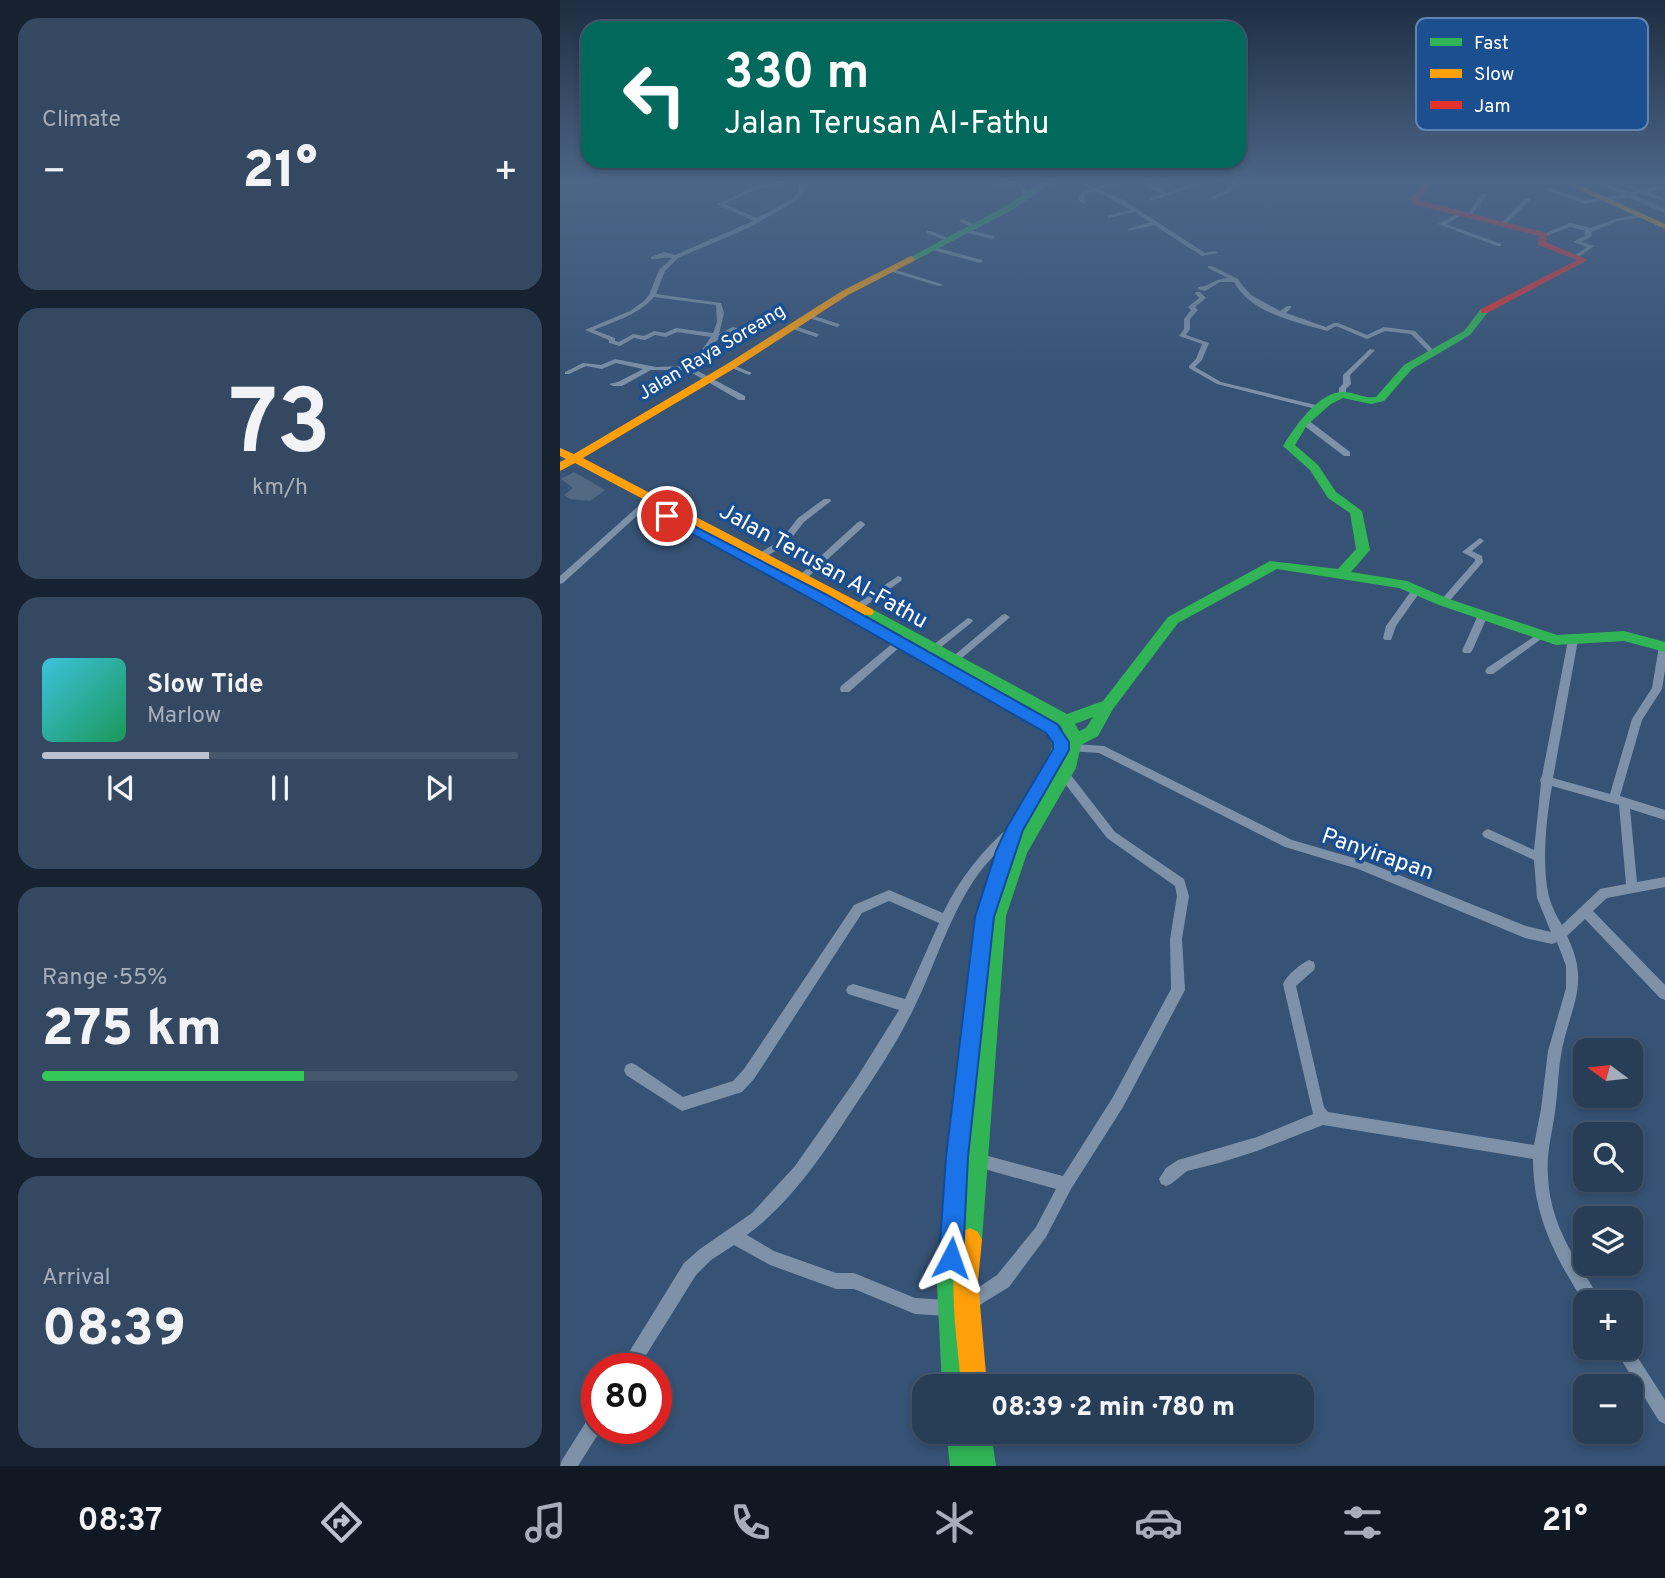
<!DOCTYPE html>
<html lang="en">
<head>
<meta charset="utf-8">
<style>
  body { margin:0; font-family:Overpass,sans-serif; background:#344961; color:#f1f3f6; height:100vh; display:flex; flex-direction:column; font-size:26px; white-space:nowrap }
  * { box-sizing:border-box; margin:0 }
  p { font-size:23px; color:#a5aeba }
  .icon { flex:none; width:38px; height:38px; fill:none; stroke:currentColor; stroke-width:2; stroke-linecap:round; stroke-linejoin:round }
  .map { position:relative; flex:1; overflow:hidden }
  .side { display:flex; flex-direction:column; gap:18px; padding:18px; background:#162230; width:560px }
  .side>* { flex:none }
  .banner { position:absolute; left:21px; top:21px; width:665px; height:147px; border-radius:21px; box-shadow:0 4px 10px #0003,0 0 0 2px #44576d; background:#00695c; color:#fff; overflow:hidden }
  .needle { width:46px; rotate:285deg }
  .controls { position:absolute; left:1013px; top:1038px; display:grid; gap:14px }
  .controls a { display:grid; place-items:center; width:70px; height:70px; border-radius:14px; background:#283e57; box-shadow:0 4px 10px #0003,0 0 0 2px #44576d; font-size:35px }
  .speed { position:absolute; left:21px; top:1353px; display:flex; gap:14px; font-size:35px; font-weight:700; text-align:center }
  .speed>* { display:grid; place-content:center; width:91px; height:91px; border-radius:50%; background:#283e57; box-shadow:0 4px 10px #0003,0 0 0 2px #44576d; line-height:1 }
  .speed .limit { border:10px solid #d22; background:#fff; color:#111 }
  .pin { position:absolute; display:grid; place-items:center; width:60px; height:60px; color:#fff; margin:-30px; border:4px solid #fff; border-radius:50%; box-shadow:0 2px 7px #0007 }
  .me { position:absolute; width:77px; margin:-38px; rotate:4deg; stroke-linejoin:round; filter:drop-shadow(0 0 5px #0008) }
  .turn { display:flex; align-items:center; gap:24px; height:147px; padding:0 28px; font-size:32px }
  .turn .icon { width:91px; height:91px; stroke-width:2.5 }
  .turn b { display:block; font-size:49px; line-height:60px }
  .big { font-size:52px; font-weight:800; line-height:1.1 }
  .side .card { flex:1; display:flex; flex-direction:column; justify-content:center; gap:10px; min-width:0; padding:0 24px; border-radius:21px; background:#344961 }
  .side .dial { align-items:center; gap:0 }
  .dial b { font-size:91px; line-height:1 }
  .song { display:flex; align-items:center; gap:21px }
  .cover { width:84px; height:84px; border-radius:10px; background:linear-gradient(135deg,hsl(190 70% 55%),hsl(150 70% 35%)) }
  .played { height:7px; border-radius:4px; background:linear-gradient(90deg,#b9c2ce 35%,#44576d 35%) }
  .keys { display:flex; justify-content:space-around; direction:ltr }
  .heat { display:flex; justify-content:space-between; align-items:center; font-size:38px; direction:ltr }
  .charge { height:10px; border-radius:5px; background:linear-gradient(90deg,#34c759 55%,#44576d 0) }
  .trip { position:absolute; left:352px; top:1374px; width:402px; height:70px; border-radius:21px; background:#283e57; box-shadow:0 4px 10px #0003,0 0 0 2px #44576d; font-weight:800; line-height:70px; text-align:center }
  .tab-bar { display:flex; height:112px; justify-content:space-around; align-items:center; background:#101923; color:#a5aeba }
  .tab-bar .icon { width:49px; height:49px }
  .tab-bar .active { color:#b9c2ce }
  .tab-bar b { font-size:32px; color:#f1f3f6 }
  main { display:flex; flex:1; min-height:0 }
  .map>svg:first-child { display:block }
</style>
</head>
<body>
<main>
<section class="side">
<div class="card"><p>Climate</p>
<div class="heat"><a>−</a><b class="big">21°</b><a>+</a></div>
</div>
<div class="card dial"><b>73</b><p>km/h</p></div>
<div class="card">
<div class="song"><i class="cover"></i><div><b>Slow Tide</b><p>Marlow</p></div></div>
<div class="played"></div>
<div class="keys"><svg class="icon" aria-label="previous" viewBox="0 0 24 24"><path d="M18 5L8 12l10 7zM5 5v14"/></svg><svg class="icon" aria-label="pause" viewBox="0 0 24 24"><path d="M8 5v14M16 5v14"/></svg><svg class="icon" aria-label="next" viewBox="0 0 24 24"><path d="M6 5l10 7-10 7zM19 5v14"/></svg></div>
</div>
<div class="card"><p>Range · 55%</p><b class="big">275 km</b><div class="charge"></div></div>
<div class="card"><p>Arrival</p><b class="big">08:39</b></div>
</section>
<div class="map">
<svg width="1105" height="1466" viewBox="0 0 1105 1466">
  <rect width="100%" height="100%" fill="#365274"/>
  <g fill="none" stroke-linecap="round" stroke-linejoin="round">
    <g stroke="#3b618d" stroke-width="2">
      <polyline points="1040,180 1063,190"/>
      <polyline points="1073,194 1105,208"/>
    </g>
  </g>
  <polygon fill="#526984" points="14,472 45,490 30,501 10,499 4,495 13,488 1,479"/>
  <g fill="none" stroke-linecap="round" stroke-linejoin="round">
    <g fill="#7d92a8" fill-rule="evenodd">
      <path d="M 182,180 L 187,180 L 194,187 L 226,180 L 236,180 L 195,190 L 164,204 L 197,218 L 232,199 L 239,190 L 238,180 L 244,180 L 245,190 L 236,201 L 188,228 L 118,258 L 105,271 L 96,294 L 161,303 L 164,313 L 159,334 L 173,327 L 178,328 L 156,341 L 132,368 L 185,396 L 185,400 L 179,400 L 127,370 L 91,370 L 62,386 L 53,386 L 49,384 L 58,382 L 83,369 L 56,363 L 42,369 L 26,366 L 9,374 L 5,374 L 5,372 L 23,363 L 41,365 L 55,359 L 96,367 L 126,366 L 139,354 L 151,337 L 117,332 L 106,337 L 95,335 L 85,340 L 74,338 L 60,346 L 49,343 L 49,340 L 25,330 L 70,311 L 84,301 L 89,295 L 99,270 L 112,258 C 104,256 99,260 91,259 L 91,257 L 104,252 L 115,255 L 193,221 L 157,204 L 190,189 ZM 94,297 L 156,305 L 157,322 L 153,333 L 116,328 L 105,333 L 94,331 L 84,336 L 73,334 L 59,342 L 55,341 L 55,338 L 34,330 C 55,321 78,315 94,297 Z"/>
      <polygon points="346,180 353,180 342,184 342,182"/>
      <polygon points="454,180 461,180 469,199 465,199 457,183 441,186 438,184"/>
      <polygon points="514,180 521,180 536,187 559,180 567,180 540,189 563,200 645,253 655,251 658,253 642,256 594,225 568,231 568,229 590,222 575,212 548,218 548,216 571,210 535,191 526,194 524,198 527,203 522,204 518,198 522,192 531,189"/>
      <polygon points="576,180 583,180 608,193 643,180 651,180 591,201 589,198 602,194"/>
      <path d="M 593,180 C 604,183 611,180 622,180 L 603,187 L 591,183 Z"/>
      <polygon points="670,180 680,182 673,186 672,191 655,199 651,199 651,197 667,189 668,184 673,182"/>
      <polygon points="909,180 916,180 905,184 905,182"/>
      <path d="M 1032,180 C 1048,180 1061,195 1078,191 L 1061,184 L 1043,180 L 1062,181 L 1083,190 L 1105,185 L 1105,189 L 1088,192 L 1104,199 L 1104,201 L 1082,194 L 1074,195 L 1105,209 L 1105,213 L 1068,197 L 1046,202 L 1044,200 L 1025,204 L 984,189 L 989,188 L 1025,200 L 1063,195 Z"/>
      <polygon points="922,193 927,194 911,216 907,216"/>
      <polygon points="966,198 971,199 945,225 941,225 941,223"/>
      <polygon points="901,212 906,213 886,224 941,244 941,246 937,246 878,224"/>
      <polygon points="1081,214 1083,217 1058,221 1031,232 1032,236 1021,242 1034,246 1016,259 1014,258 1014,256 1027,247 1013,242 1026,235 1024,233 1026,231 1010,227 986,236 981,235 1010,223 1031,228 1055,219"/>
      <polygon points="402,219 417,225 418,226 415,228 400,222 400,220"/>
      <polygon points="406,229 434,236 435,237 432,239 404,232 403,231"/>
      <polygon points="367,231 371,231 392,240 387,241 367,233"/>
      <polygon points="374,247 422,260 423,261 420,263 372,250 371,249"/>
      <path d="M 648,266 L 652,266 L 678,279 L 682,285 L 691,295 L 720,311 L 727,306 L 731,306 L 731,308 L 726,313 L 766,327 L 774,323 L 778,323 L 807,335 L 824,327 L 855,331 L 877,354 L 872,355 L 851,334 L 825,331 L 807,339 L 776,326 L 767,331 C 736,322 690,313 674,282 L 660,282 L 645,291 L 638,289 L 638,287 C 650,287 654,278 668,278 L 648,268 Z"/>
      <polygon points="329,269 333,269 384,285 379,286 329,271"/>
      <polygon points="636,292 640,292 646,298 635,307 638,310 630,319 630,329 626,335 649,343 642,360 635,367 661,382 760,406 760,410 657,384 629,368 629,366 636,359 642,344 619,336 624,329 624,319 631,310 628,307 639,298 635,293"/>
      <polygon points="248,314 279,324 280,325 277,327 246,317 245,316"/>
      <polygon points="232,325 258,334 259,335 256,337 230,328 229,327"/>
      <polygon points="810,349 815,350 790,375 791,384 786,389 786,395 779,397 779,388 783,384 783,375"/>
      <polygon points="169,365 173,365 192,373 189,375 169,367"/>
      <polygon points="742,420 748,420 790,452 790,456 784,456 742,424"/>
      <polygon points="264,499 270,499 271,501 244,522 227,544 204,558 198,558 198,554 221,540 238,518"/>
      <polygon points="83,502 86,502 90,504 3,583 0,584 0,576"/>
      <polygon points="301,521 305,524 304,526 246,579 240,579 239,577 240,575 298,522"/>
      <polygon points="920,538 924,541 912,551 922,556 923,562 887,604 881,604 879,602 881,600 915,561 915,559 902,552"/>
      <polygon points="338,576 341,577 342,579 341,581 301,609 295,609 293,607 295,605"/>
      <polygon points="857,586 862,589 836,626 831,640 825,640 823,638 826,626 854,587"/>
      <polygon points="923,612 928,615 912,651 910,653 904,653 902,651 918,615"/>
      <polygon points="445,614 450,617 448,619 396,663 390,663 388,661 390,659 442,615"/>
      <polygon points="408,618 411,619 413,621 411,623 375,652 369,652 367,650 369,648"/>
      <polygon points="981,632 984,633 986,635 984,637 933,674 927,674 925,671 927,668"/>
      <polygon points="347,633 350,634 352,636 350,638 289,692 281,692 280,689 281,686 344,634"/>
      <path d="M 1013,637 L 1018,640 L 993,778 L 1050,794 L 1072,719 L 1092,688 L 1099,646 L 1101,644 L 1105,643 L 1105,670 L 1102,689 L 1082,720 L 1060,796 L 1105,810 L 1105,820 L 1070,809 L 1077,882 L 1105,877 L 1105,887 L 1047,898 L 1033,911 L 1105,985 L 1105,1000 L 1100,998 L 1025,919 L 1007,936 C 1030,983 1012,1003 1002,1049 C 998,1070 998,1091 995,1112 C 992,1134 986,1154 988,1176 C 989,1208 1002,1238 1019,1265 C 1026,1277 1035,1289 1040,1302 L 1026,1302 L 1026,1306 C 996,1258 973,1217 973,1159 L 763,1125 L 697,1151 L 659,1163 L 627,1171 L 611,1184 L 606,1186 L 601,1184 L 599,1179 L 606,1168 L 618,1160 L 697,1137 L 753,1114 L 723,984 C 727,975 740,964 749,960 L 754,962 L 755,966 L 754,970 L 736,986 L 764,1107 L 768,1112 L 974,1145 L 981,1109 L 988,1051 L 1006,988 L 1006,966 L 997,942 L 992,944 L 965,938 L 798,869 L 725,847 L 539,753 L 510,751 L 509,748 L 510,745 L 514,744 L 544,746 L 732,840 L 804,861 L 966,926 L 991,932 L 977,898 L 974,860 L 924,837 L 922,834 L 924,831 L 928,829 L 974,850 L 981,783 L 980,780 L 982,776 L 1008,640 ZM 992,786 L 1059,805 L 1066,884 L 1040,889 L 1002,925 C 997,917 993,909 990,900 C 981,870 986,818 992,786 Z"/>
      <polygon points="503,769 507,770 555,832 624,879 629,896 622,939 625,990 563,1107 511,1189 486,1237 449,1287 410,1311 404,1309 402,1303 404,1297 437,1275 476,1227 496,1189 417,1167 412,1165 410,1160 412,1155 417,1153 503,1176 553,1097 611,989 610,939 617,896 615,886 547,838 499,776 498,773 499,770"/>
      <path d="M 456,822 L 460,824 L 462,827 L 460,830 C 446,844 431,857 419,873 C 390,913 376,963 354,1008 C 338,1041 317,1073 296,1104 C 265,1151 233,1201 187,1235 L 214,1251 L 276,1273 L 294,1273 L 355,1298 L 387,1300 L 393,1302 L 395,1308 L 393,1314 L 387,1316 L 355,1314 L 294,1289 L 276,1289 L 210,1265 L 174,1245 L 151,1260 L 136,1275 L 78,1368 L 61,1368 L 63,1362 L 124,1263 L 140,1249 L 192,1213 L 235,1166 L 296,1079 L 339,1010 L 288,994 L 286,990 L 288,986 L 293,984 L 345,999 L 379,923 L 329,901 L 302,913 L 194,1079 L 182,1092 L 122,1111 L 66,1075 L 64,1070 L 66,1065 L 71,1063 L 76,1065 L 123,1097 L 173,1081 L 184,1069 L 294,905 L 329,890 L 383,913 C 400,877 423,850 452,824 Z"/>
      <polygon points="1071,1347 1105,1400 1105,1424 1099,1421 1054,1348"/>
      <polygon points="37,1411 37,1428 42,1428 18,1466 0,1466 2,1460 31,1414"/>
    </g>
    <g fill="#30b455" fill-rule="evenodd">
      <polygon points="486,180 496,180 452,210 354,261 347,259 446,206"/>
      <path d="M 921,309 L 929,311 L 910,335 L 852,369 L 824,401 L 811,404 L 783,398 L 771,404 L 747,425 L 735,445 L 758,465 L 776,492 L 802,511 L 810,550 L 791,572 L 847,581 L 889,599 L 997,635 L 1064,631 L 1105,642 L 1105,652 L 1064,641 L 996,645 L 879,605 L 839,588 L 717,569 L 618,623 L 553,709 L 538,736 L 521,745 L 516,768 L 467,853 L 446,916 L 422,1240 L 418,1248 L 410,1252 L 403,1249 L 401,1284 L 408,1386 L 382,1386 L 377,1284 L 386,1157 L 410,955 L 413,949 L 420,946 L 425,948 C 431,876 464,827 500,767 L 501,765 L 498,771 L 486,771 L 484,766 L 492,747 L 491,738 L 462,716 L 465,712 L 475,712 L 503,730 L 500,725 L 300,612 L 302,609 L 312,609 L 507,714 L 543,701 L 608,617 L 710,561 L 778,569 L 796,549 L 790,513 L 768,498 L 750,470 L 723,446 C 734,428 759,391 783,392 C 795,392 805,399 816,397 L 844,365 L 904,331 ZM 533,717 L 526,728 L 519,731 L 515,724 Z"/>
      <polygon points="386,1432 431,1432 436,1466 390,1466"/>
    </g>
    <g fill="#ff9f0a" fill-rule="evenodd">
      <polygon points="997,180 1008,180 1105,224 1105,229"/>
      <polygon points="351,256 355,259 354,261 288,295 175,368 23,458 312,609 314,612 312,615 302,615 15,463 0,471 0,462 6,459 0,456 0,448 14,454 167,364 282,291"/>
      <path d="M 410,1228 L 418,1232 L 422,1240 L 418,1281 L 427,1386 L 401,1386 C 398,1342 385,1273 402,1232 Z"/>
    </g>
    <polygon fill="#e5322d" fill-rule="evenodd" points="862,180 870,180 872,184 858,200 987,233 986,242 1028,260 927,313 921,313 921,309 1017,260 978,245 979,236 852,204 849,199 864,184"/>
  </g>
  <linearGradient id="sky" x2="0" y2="1"><stop stop-color="#1e2d40"/><stop offset="0.47" stop-color="#4c6688"/><stop offset="1" stop-color="#4c6688" stop-opacity="0"/></linearGradient>
  <rect width="1105" height="386" fill="url(#sky)"/>
  <polygon fill="#1a73e8" stroke="#114b97" stroke-width="2" points="107,512 267,595 497,724 509,742 509,750 463,830 434,917 408,1157 403,1258 399,1267 391,1270 382,1267 379,1258 386,1157 415,917 436,851 447,827 493,749 493,743 486,733 257,602 103,518 103,513"/>
  <g text-anchor="middle" stroke-width="7" stroke-linejoin="round" paint-order="stroke">
    <g font-size="19" fill="#fff" stroke="#1b4f8f">
      <text transform="translate(151 351) rotate(-31)" y="7">Jalan Raya Soreang</text>
    </g>
    <g font-size="23" fill="#fff" stroke="#1b4f8f">
      <text transform="translate(264 565) rotate(29)" y="8">Jalan Terusan Al-Fathu</text>
      <text transform="translate(818 853) rotate(19)" y="8">Panyirapan</text>
    </g>
  </g>
  <rect x="856" y="18" width="232" height="112" rx="10" fill="#1b4f8f" stroke="#5f84b1" stroke-width="2"/>
  <rect x="870" y="38" width="32" height="8" fill="#30b455"/>
  <rect x="870" y="69" width="32" height="9" fill="#ff9f0a"/>
  <rect x="870" y="101" width="32" height="8" fill="#e5322d"/>
  <g font-size="19" fill="#fff">
    <text x="914" y="49">Fast</text>
    <text x="914" y="80">Slow</text>
    <text x="914" y="112">Jam</text>
  </g>
</svg>
<div class="controls">
<a><svg class="needle" viewBox="-14 -14 28 28"><path d="M0-13l5 13h-10z" fill="#e53935"/><path d="M0 13l5-13h-10z" fill="#a5aeba"/></svg></a>
<a><svg class="icon" aria-label="search" viewBox="0 0 24 24"><circle cx="10" cy="10" r="6"/><path d="M15 15l6 6"/></svg></a>
<a><svg class="icon" aria-label="layers" viewBox="0 0 24 24"><path d="M12 4l9 5-9 5-9-5zM3 14l9 5 9-5"/></svg></a>
<a>+</a>
<a>−</a>
</div>
<div class="speed"><div class="limit">80</div></div>
<div class="pin" style="left:107px;top:516px;background:#d93025"><svg class="icon" aria-label="arrive" viewBox="0 0 24 24"><path d="M6 21V4h12l-3 4 3 4H6"/></svg></div>
<svg class="me" style="left:391px;top:1258px" viewBox="-20 -20 40 40"><path d="M0-17L14 15 0 8-14 15z" fill="#1a73e8" stroke="#fff" stroke-width="4"/></svg>
<div class="trip">08:39 · 2 min · 780 m</div>
<div class="banner">
<div class="turn"><svg class="icon" aria-label="left" viewBox="0 0 24 24"><path d="M17 20v-9H6M10 6l-5 5 5 5"/></svg><div><b>330 m</b>Jalan Terusan Al-Fathu</div></div>
</div>
</div>
</main>
<nav class="tab-bar">
<b>08:37</b>
<svg class="icon active" aria-label="directions" viewBox="0 0 24 24"><path d="M12 3l9 9-9 9-9-9zM9 14v-3h6M13 9l2 2-2 2"/></svg>
<svg class="icon" aria-label="music" viewBox="0 0 24 24"><path d="M9 18V5l10-2v13"/><circle cx="6" cy="18" r="3"/><circle cx="16" cy="16" r="3"/></svg>
<svg class="icon" aria-label="phone" viewBox="0 0 24 24"><path d="M5 4h4l2 5-3 2q2 4 5 5l2-3 5 2v4C11 20 4 13 5 4z"/></svg>
<svg class="icon" aria-label="climate" viewBox="0 0 24 24"><path d="M12 3v18M4 7l16 10M4 17L20 7"/></svg>
<svg class="icon" aria-label="car" viewBox="0 0 24 24"><path d="M5 17H2v-5l4-1 3-4h7l3 4 3 1v5h-3M9 17h6M6 11h13"/><circle cx="7" cy="17" r="2"/><circle cx="17" cy="17" r="2"/></svg>
<svg class="icon" aria-label="filters" viewBox="0 0 24 24"><path d="M4 7h16M4 17h16"/><circle cx="9" cy="7" r="2"/><circle cx="15" cy="17" r="2"/></svg>
<b>21°</b>
</nav>
</body>
</html>
